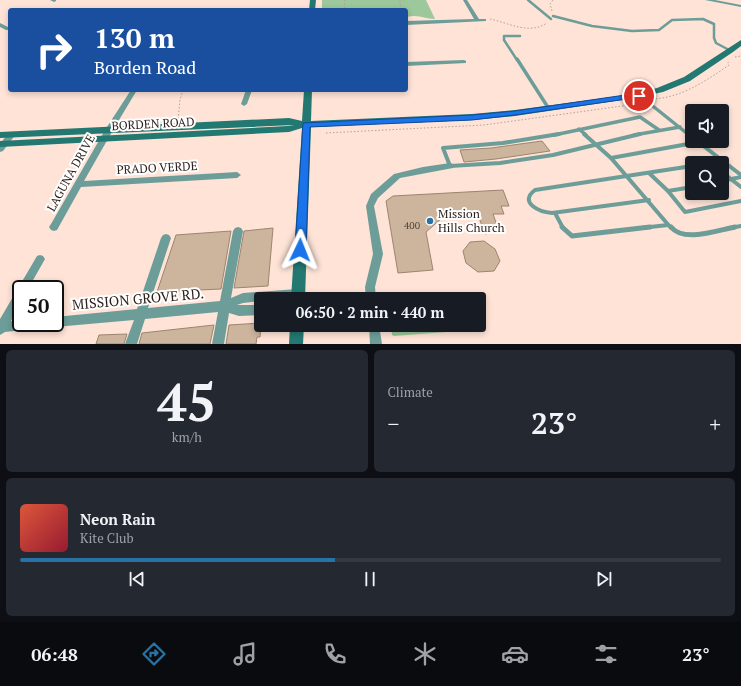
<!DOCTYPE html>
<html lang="en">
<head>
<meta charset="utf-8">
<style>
  body { margin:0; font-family:"PT Serif",serif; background:#242831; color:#f1f3f6; height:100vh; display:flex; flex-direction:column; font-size:15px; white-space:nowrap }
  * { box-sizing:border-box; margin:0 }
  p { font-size:13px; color:#9ea1a6 }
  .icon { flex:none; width:22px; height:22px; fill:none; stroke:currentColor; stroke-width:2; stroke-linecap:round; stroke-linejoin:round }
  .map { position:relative; height:344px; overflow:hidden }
  .details { display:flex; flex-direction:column; gap:6px; padding:6px; background:#0d0f14; flex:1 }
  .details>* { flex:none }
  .banner { position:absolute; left:8px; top:8px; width:400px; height:84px; border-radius:4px; box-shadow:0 2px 6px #0003; background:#1a4fa0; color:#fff; overflow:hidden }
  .buttons { position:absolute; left:685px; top:104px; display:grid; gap:8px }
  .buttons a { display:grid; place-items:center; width:44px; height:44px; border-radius:4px; background:#171b24; box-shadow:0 2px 6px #0003; font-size:20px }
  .speed { position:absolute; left:12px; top:280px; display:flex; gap:8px; font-size:20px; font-weight:700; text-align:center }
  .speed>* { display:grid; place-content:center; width:52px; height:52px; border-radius:50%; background:#171b24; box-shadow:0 2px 6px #0003; line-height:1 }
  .speed .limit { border:2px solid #111; border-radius:6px; background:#fff; color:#111 }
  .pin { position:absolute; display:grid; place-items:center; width:34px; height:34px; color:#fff; margin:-17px; border:2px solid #fff; border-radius:50%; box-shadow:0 1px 4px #0007 }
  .me { position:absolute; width:44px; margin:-22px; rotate:2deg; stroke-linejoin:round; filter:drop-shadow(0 0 3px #0008) }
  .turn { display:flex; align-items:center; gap:14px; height:84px; padding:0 20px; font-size:18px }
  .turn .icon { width:52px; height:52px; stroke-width:2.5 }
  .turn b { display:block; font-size:28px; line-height:34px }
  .big { font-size:30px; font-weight:800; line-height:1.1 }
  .details .tile { flex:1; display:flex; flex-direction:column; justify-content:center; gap:6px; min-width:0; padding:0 14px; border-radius:6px; background:#242831 }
  .details .dial { align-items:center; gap:0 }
  .dial b { font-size:52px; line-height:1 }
  .song { display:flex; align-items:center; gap:12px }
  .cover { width:48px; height:48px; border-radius:6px; background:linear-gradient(135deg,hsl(10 70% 55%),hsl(350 70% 35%)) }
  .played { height:4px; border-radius:2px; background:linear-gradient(90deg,#2872a6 45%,#363941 45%) }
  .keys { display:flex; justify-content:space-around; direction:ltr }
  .heat { display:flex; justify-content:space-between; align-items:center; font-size:22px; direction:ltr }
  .details .tiles { flex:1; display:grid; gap:6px; grid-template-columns:1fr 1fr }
  .tile:last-child { grid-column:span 2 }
  .trip { position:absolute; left:254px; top:292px; width:232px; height:40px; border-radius:4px; background:#171b24; box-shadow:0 2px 6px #0003; font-weight:800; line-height:40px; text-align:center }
  .dock { display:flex; height:64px; justify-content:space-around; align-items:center; background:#090b0e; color:#9ea1a6 }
  .dock .icon { width:28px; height:28px }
  .dock .on { color:#2872a6 }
  .dock b { font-size:18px; color:#f1f3f6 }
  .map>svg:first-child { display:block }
</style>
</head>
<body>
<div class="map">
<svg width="741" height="344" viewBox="0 0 741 344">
  <rect width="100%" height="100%" fill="#fee3d6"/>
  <g fill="#9cc89b">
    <path d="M 322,0 L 426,0 L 435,19 C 425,19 418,14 407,17 L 406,19 L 406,10 L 322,10 Z"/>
    <polygon points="439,294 441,299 388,298 391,297"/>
    <polygon points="391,325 446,325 447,332 394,336 392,335"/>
  </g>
  <g fill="#ccb59c" stroke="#9c856e">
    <polygon points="542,141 550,151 496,159 464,162 460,150 491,148"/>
    <polygon points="503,190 509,206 501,206 504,214 493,214 499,231 485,234 478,215 442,218 426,232 433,270 398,273 386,201 393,196"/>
    <polygon points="273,228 268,286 234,288 244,231"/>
    <polygon points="231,231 221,289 157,292 176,235"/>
    <polygon points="484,241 495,249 500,261 494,271 478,272 466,263 463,251 470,242"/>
    <polygon points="261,323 260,337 257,337 256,344 226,344 229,325"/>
    <polygon points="214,325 210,344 139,344 142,333"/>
    <polygon points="127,334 124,344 96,344 99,335"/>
  </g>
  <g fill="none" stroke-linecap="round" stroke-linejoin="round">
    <g stroke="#b6a096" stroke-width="1" stroke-dasharray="1.5 2" stroke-linecap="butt">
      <polyline points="345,0 344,7 348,10"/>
      <polyline points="399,0 404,0"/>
      <polyline points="400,1 401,10"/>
      <polyline points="552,11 550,4 553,0"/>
      <path d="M 490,19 C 509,23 529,35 547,23"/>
      <polyline points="735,57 741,56"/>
      <path d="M 652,99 C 681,98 706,81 729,65 L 728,62"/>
      <polyline points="178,119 180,100 183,90"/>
      <polyline points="326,133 484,125 637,104 638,102"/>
    </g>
    <g stroke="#6d9d98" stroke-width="2.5">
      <polyline points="528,0 551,19"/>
      <polyline points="553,16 592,26 632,31 659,30 672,20 703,19 714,24 714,38 716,43 731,51"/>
      <polyline points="517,60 504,40 504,36 520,36"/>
    </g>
    <g stroke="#6d9d98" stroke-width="3.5">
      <polyline points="517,59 549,109"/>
      <polyline points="654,107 689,135"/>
      <polyline points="579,129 586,135"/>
      <polyline points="554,135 640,117 659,130"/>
      <polyline points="634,135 680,127"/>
    </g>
    <g stroke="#6d9d98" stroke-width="4">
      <polyline points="559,134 503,143 443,148 450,166 500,163 553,155 640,134"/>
      <polyline points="584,134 611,158 671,228"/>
      <polyline points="688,134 692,137"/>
      <polyline points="697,141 741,175"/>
      <polyline points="611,158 699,142"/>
      <polyline points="722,172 741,187"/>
      <polyline points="649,173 668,191 685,212 741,201"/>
      <polyline points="722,181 741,177"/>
      <polyline points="668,191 692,187"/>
      <path d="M 649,200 L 552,213 C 540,212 518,203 535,190 L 692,166"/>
      <polyline points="555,213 563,228"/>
      <polyline points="641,228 668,225"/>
      <polyline points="730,228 741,226"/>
    </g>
    <g stroke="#6d9d98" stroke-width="5">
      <polyline points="562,227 572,236 650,227"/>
      <path d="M 671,227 C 684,243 718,230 735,227"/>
    </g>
    <g fill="#6d9d98" fill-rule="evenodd">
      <polygon points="50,0 56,0 56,1 54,2"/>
      <polygon points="463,0 467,0 479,19 486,19 486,21 406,25 406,21 474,19"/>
      <polygon points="705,0 715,0 741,5 741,7"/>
      <polygon points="0,23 10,28 10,30 6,30 0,27"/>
      <polygon points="464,60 466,61 466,63 406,66 406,62"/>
      <polygon points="131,90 137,90 113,130 84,181 237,172 241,175 237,178 81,187 57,230 54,231 51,230 49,227 51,224 105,130"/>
      <polygon points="246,90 252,90 247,104 244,106 241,104"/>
      <polygon points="9,132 15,132 16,134 3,151 0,152 0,144"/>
      <polygon points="450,163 453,164 454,166 453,168 400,178 378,198 374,206 383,254 375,287 376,299 366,299 365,287 373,254 366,206 371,194 394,174 423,167"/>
      <polygon points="238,227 241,228 243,231 231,298 243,293 298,289 302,291 303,294 302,297 298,299 261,299 261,301 243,303 237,305 261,305 261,315 239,316 229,313 224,344 212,344 218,312 145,319 137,344 125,344 134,320 55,327 51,326 50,323 55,323 55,317 137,309 161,238 163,235 166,234 169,235 171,238 148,308 220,301 233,231 235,228"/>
      <polygon points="40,255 43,256 45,259 28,289 21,289 21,303 11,321 21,320 21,323 47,323 46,327 42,328 5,332 0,335 0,319 37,256"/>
      <polygon points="369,325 379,325 382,344 370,344"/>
    </g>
    <g fill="#237871" fill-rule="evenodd">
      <polygon points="310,0 316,0 315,10 309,10"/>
      <polygon points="741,40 741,46 733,52 690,81 663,92 635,98 515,116 472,120 311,127 305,299 291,299 302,128 289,132 0,147 0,141 288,126 294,125 0,138 0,132 289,118 302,121 304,90 312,90 311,121 472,114 515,110 635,94 657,88 684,77"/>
      <polygon points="290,325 304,325 303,344 289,344"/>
    </g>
  </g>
  <polygon fill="#1a73e8" stroke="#114b97" points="639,93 641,94 641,97 515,115 472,120 310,127 306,250 304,253 300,254 296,253 295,250 303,123 472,115 515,111"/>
  <circle fill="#2872a6" stroke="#fff" stroke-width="1.5" cx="430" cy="221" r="4"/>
  <g text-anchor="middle" stroke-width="4" stroke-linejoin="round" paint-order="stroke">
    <g font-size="10" fill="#52443a">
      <text x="412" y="229">400</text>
    </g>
    <g font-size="12" fill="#2a1e19" stroke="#fff">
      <text transform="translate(153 124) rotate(-3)" y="4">BORDEN ROAD</text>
      <text transform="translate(157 168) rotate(-3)" y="4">PRADO VERDE</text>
      <text transform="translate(71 173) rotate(-61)" y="4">LAGUNA DRIVE</text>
    </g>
    <g font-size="12" fill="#2a1e19" stroke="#fff" text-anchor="start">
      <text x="438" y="218">Mission<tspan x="438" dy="14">Hills Church</tspan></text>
    </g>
    <g font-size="14" fill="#2a1e19" stroke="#fff">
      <text transform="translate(138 299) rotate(-5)" y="5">MISSION GROVE RD.</text>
    </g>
  </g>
</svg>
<div class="buttons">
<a><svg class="icon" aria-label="sound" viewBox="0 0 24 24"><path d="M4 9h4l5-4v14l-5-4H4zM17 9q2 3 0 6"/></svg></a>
<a><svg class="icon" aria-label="search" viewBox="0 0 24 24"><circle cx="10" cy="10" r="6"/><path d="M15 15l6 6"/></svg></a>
</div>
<div class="speed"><div class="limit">50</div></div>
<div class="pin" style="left:639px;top:96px;background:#d93025"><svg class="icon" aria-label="arrive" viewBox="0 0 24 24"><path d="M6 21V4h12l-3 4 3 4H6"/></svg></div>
<svg class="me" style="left:300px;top:250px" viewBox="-20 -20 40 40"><path d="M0-17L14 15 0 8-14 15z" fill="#1a73e8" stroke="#fff" stroke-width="4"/></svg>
<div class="trip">06:50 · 2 min · 440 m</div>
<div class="banner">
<div class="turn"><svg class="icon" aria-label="right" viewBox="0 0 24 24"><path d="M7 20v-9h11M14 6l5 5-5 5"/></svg><div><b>130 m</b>Borden Road</div></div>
</div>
</div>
<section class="details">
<div class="tiles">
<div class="tile dial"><b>45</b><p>km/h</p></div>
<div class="tile"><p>Climate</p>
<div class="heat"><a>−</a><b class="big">23°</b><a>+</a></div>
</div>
<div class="tile">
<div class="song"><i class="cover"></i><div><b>Neon Rain</b><p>Kite Club</p></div></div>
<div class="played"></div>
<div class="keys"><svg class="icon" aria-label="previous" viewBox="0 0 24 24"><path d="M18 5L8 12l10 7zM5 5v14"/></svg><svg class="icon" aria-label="pause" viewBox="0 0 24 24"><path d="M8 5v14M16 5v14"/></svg><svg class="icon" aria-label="next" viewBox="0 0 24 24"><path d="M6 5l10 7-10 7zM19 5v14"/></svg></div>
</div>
</div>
</section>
<nav class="dock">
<b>06:48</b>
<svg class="icon on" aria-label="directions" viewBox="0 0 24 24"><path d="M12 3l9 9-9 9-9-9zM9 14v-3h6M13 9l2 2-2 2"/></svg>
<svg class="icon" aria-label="music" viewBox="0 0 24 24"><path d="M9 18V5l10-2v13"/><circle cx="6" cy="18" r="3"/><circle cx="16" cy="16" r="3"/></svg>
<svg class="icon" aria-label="phone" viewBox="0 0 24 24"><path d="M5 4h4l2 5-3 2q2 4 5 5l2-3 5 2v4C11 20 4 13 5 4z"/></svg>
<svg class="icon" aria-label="climate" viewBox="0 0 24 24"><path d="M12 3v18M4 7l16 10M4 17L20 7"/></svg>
<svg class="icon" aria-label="car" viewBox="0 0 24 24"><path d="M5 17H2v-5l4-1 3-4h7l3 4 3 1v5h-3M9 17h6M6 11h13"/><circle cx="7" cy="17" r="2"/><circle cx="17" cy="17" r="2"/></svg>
<svg class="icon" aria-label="filters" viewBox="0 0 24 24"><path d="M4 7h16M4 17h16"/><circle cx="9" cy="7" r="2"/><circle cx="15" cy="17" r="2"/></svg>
<b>23°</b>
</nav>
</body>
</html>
